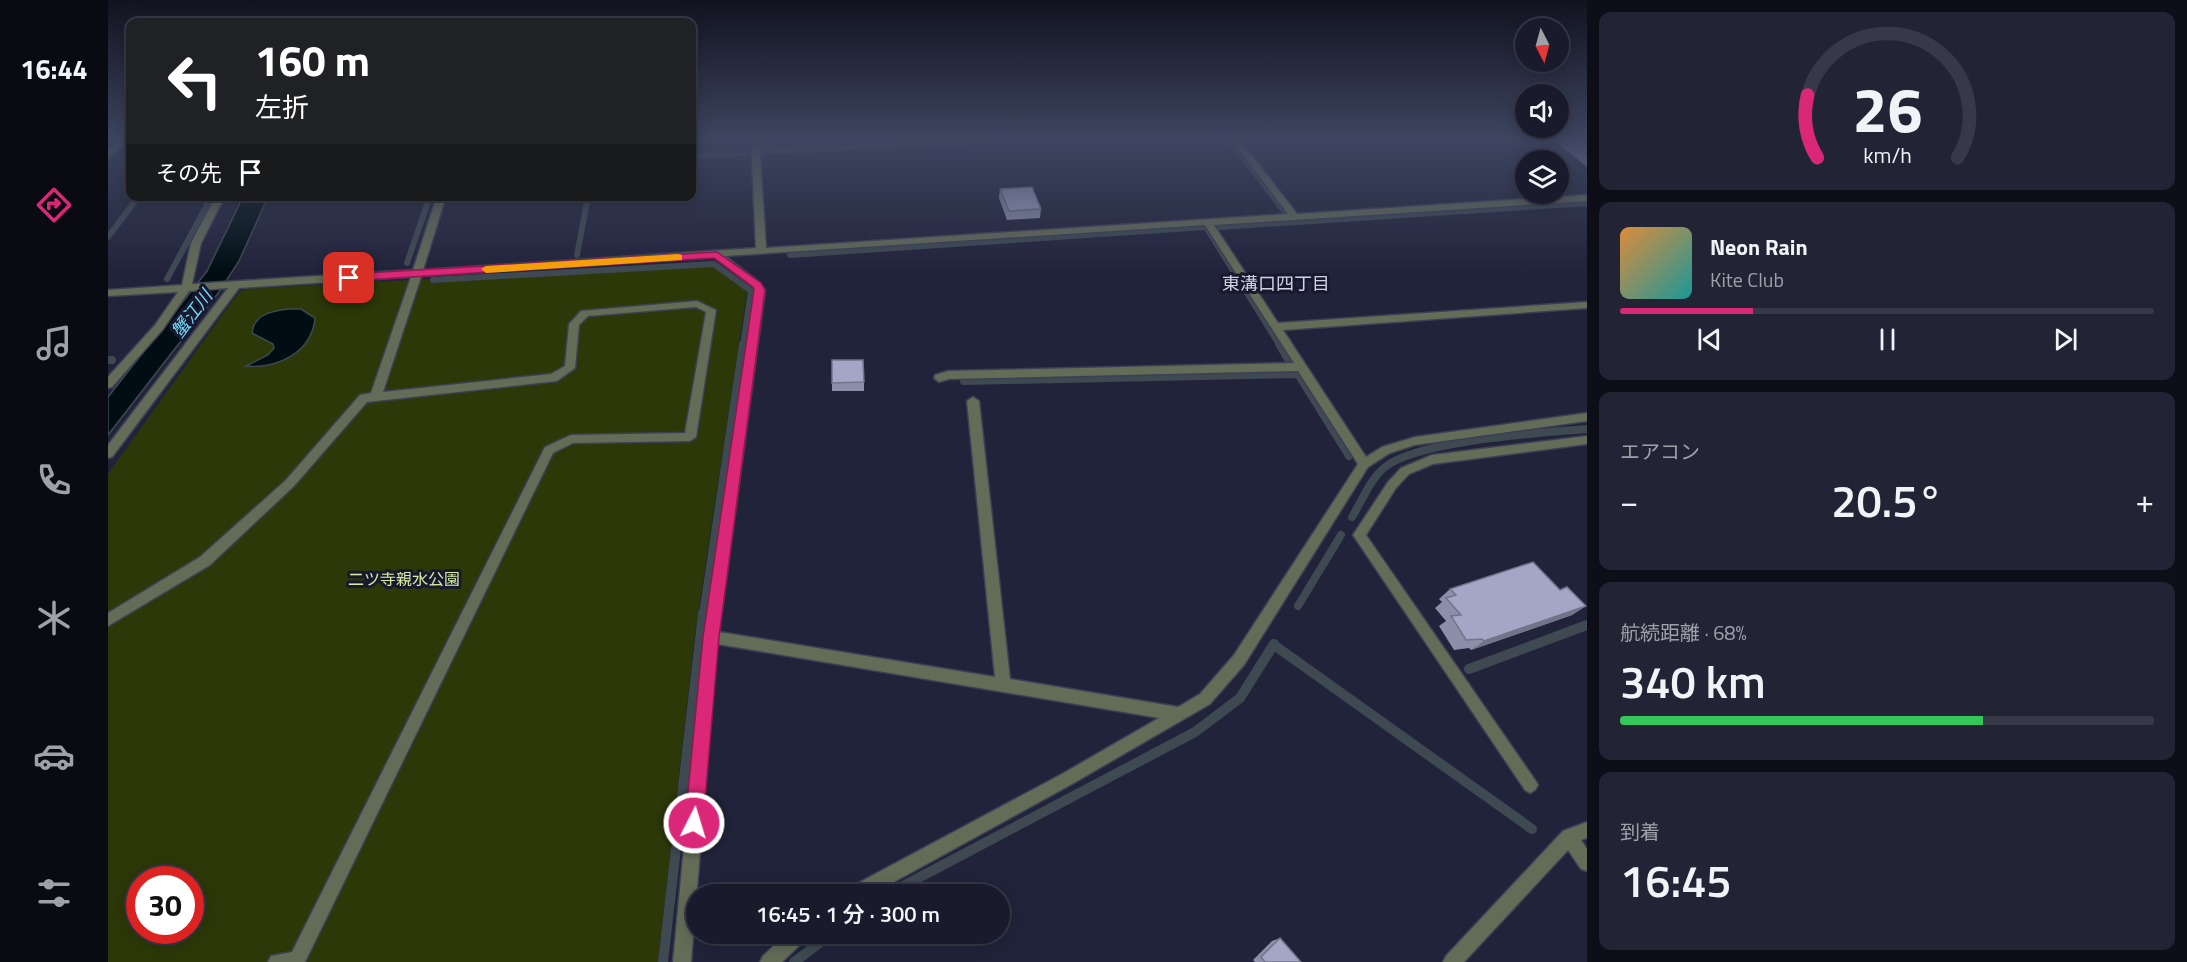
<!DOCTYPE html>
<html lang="ja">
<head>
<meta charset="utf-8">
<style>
  body { margin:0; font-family:"Titillium Web","Noto Sans JP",sans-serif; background:#222334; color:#f1f3f6; height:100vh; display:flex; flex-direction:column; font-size:22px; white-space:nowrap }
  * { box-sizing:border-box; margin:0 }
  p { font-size:20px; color:#9fa1a9 }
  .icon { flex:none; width:33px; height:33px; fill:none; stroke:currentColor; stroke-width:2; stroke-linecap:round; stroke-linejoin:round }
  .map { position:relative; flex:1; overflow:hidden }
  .side { display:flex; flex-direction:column; gap:12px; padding:12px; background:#0e0e18; width:600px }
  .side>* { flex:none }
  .hud { position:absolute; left:18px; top:18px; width:570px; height:183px; border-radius:12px; box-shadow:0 3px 15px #0003,0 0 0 2px #373848; background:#202124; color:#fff; overflow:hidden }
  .needle { width:39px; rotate:174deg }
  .buttons { position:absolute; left:1407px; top:18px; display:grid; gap:12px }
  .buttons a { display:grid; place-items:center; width:54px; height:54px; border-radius:50%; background:#191a2c; box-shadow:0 3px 15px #0003,0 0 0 2px #373848; font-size:30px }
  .speed { position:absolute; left:18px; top:866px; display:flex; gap:12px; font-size:30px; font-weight:700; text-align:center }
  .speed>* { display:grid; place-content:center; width:78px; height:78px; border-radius:50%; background:#191a2c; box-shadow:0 3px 15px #0003,0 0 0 2px #373848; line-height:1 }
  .speed .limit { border:9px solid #d22; background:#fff; color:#111 }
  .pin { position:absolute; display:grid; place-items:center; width:51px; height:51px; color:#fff; margin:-26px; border-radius:12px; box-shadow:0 3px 9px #0006 }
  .me { position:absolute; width:66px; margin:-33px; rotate:5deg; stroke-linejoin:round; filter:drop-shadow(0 0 4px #0008) }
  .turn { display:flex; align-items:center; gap:21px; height:126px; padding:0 30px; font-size:27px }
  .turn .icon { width:78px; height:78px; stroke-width:2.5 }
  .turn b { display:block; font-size:42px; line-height:51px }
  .then { display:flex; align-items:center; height:57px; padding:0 30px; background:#0003; gap:12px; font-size:22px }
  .big { font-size:45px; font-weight:600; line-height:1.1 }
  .side .card { flex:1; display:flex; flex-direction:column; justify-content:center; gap:9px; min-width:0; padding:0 21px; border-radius:12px; background:#222334 }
  .side .dial { align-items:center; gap:0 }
  .dial svg { height:156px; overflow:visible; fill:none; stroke:#373848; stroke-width:7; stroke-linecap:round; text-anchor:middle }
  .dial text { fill:#f1f3f6; stroke:none }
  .song { display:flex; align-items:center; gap:18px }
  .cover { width:72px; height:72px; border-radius:9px; background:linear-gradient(135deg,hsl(30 70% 55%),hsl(180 70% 35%)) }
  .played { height:6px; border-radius:3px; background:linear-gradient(90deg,#db2777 25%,#373848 25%) }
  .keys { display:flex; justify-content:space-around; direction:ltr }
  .heat { display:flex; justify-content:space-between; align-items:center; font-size:33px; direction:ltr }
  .charge { height:9px; border-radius:4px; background:linear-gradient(90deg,#34c759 68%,#373848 0) }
  .trip { position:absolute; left:578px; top:884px; width:324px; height:60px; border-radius:30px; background:#191a2c; box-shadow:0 3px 15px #0003,0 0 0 2px #373848; font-weight:600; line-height:60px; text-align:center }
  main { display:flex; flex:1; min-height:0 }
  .tab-bar { display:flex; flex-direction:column; width:108px; justify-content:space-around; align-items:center; background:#0a0a12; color:#9fa1a9 }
  .tab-bar .icon { width:42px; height:42px }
  .tab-bar .on { color:#db2777 }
  .tab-bar b { font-size:27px; color:#f1f3f6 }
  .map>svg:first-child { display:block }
</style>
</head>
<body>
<main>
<nav class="tab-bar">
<b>16:44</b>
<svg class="icon on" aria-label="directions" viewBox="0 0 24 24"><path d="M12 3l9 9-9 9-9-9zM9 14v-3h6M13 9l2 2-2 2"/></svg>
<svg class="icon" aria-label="music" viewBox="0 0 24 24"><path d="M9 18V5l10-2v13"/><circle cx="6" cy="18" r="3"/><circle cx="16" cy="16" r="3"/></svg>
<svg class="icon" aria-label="phone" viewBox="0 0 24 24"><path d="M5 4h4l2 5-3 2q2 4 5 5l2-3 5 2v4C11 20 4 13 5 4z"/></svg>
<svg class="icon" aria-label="climate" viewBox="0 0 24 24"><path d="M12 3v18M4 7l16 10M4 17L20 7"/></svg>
<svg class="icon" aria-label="car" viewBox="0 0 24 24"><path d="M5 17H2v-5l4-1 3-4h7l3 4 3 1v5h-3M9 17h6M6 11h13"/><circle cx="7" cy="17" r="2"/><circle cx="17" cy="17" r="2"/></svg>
<svg class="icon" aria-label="filters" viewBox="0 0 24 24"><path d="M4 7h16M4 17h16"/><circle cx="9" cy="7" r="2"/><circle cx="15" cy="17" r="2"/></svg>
</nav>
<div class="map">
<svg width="1479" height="962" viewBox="0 0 1479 962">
  <rect width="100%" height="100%" fill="#21233a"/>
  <path fill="#2c3808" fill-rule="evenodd" d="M 604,265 L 639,292 L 587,633 L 550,962 L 0,962 L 0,474 L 130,293 L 138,289 L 322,279 L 321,283 ZM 32,879 L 82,879 L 82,930 L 32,930 Z"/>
  <g fill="#000e13" stroke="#3e4951" stroke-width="1.5">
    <polygon points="135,197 160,197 131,261 111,292 0,435 0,397 99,271"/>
    <path d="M 180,309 L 193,309 L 207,318 C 204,352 170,369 138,366 L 160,355 L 166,348 L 165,344 L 144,333 C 146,314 164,311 180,309 Z"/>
  </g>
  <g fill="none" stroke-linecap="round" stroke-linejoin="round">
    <g stroke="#3e4951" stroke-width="6">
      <polyline points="1121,139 1176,211"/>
      <polyline points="653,152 901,139"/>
      <polyline points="584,156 642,153"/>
      <polyline points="1112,227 1479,203"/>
      <polyline points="0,237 31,196"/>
      <polyline points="469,255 480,196"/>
      <polyline points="682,255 1098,227 1172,346"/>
      <polyline points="299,263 322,196"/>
      <polyline points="59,279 104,196"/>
      <polyline points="325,280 606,264 643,291 635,346"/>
    </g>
    <g stroke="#3e4951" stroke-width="8">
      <polyline points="1171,344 1181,361"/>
      <polyline points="0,360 4,360"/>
      <polyline points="856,381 1190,374 1241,456"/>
      <path d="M 1244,517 C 1254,501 1262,479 1277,467 C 1311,440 1433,433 1479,429"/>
      <polyline points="1190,606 1233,535"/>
      <polyline points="595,614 635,344"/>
    </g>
    <g stroke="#3e4951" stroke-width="10">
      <polyline points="1166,645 1424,829"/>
      <polyline points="1361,669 1479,625"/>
      <polyline points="780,894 1087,732 1132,698 1166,644"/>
      <polyline points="555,962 595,613"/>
      <polyline points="686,962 725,933"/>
    </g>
    <defs>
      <polygon id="service" points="309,271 314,274 275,392 443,374 457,366 461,324 473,311 589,301 608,310 588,437 582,441 465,443 445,453 197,962 160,962 163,956 184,952 437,447 463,435 577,433 598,312 588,307 480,316 471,325 467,368 449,381 259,402 186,486 102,565 0,626 0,613 92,557 178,480 252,395 263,393 304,274"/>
      <g id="minor">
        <polygon points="13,139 21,139 0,158 0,151"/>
        <path d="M 643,139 L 651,139 L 658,248 L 1180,214 L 1123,139 L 1131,139 L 1189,214 L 1479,195 L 1479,201 L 1106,225 L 1170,323 L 1479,302 L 1479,308 L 1175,330 L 1258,457 L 1274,447 L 1307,437 L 1479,413 L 1479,421 L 1307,445 L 1282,453 L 1260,467 L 1136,665 L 1102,704 L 964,784 L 764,894 L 739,894 L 741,888 L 954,774 L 1051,718 L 609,644 L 583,962 L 565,962 L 596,637 L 647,290 L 645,287 L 606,257 L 131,288 L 4,457 L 0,458 L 0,445 L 120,288 L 81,291 L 55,329 L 4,387 L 0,388 L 0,377 L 47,325 L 70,292 L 0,296 L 0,290 L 74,285 L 83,243 L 108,196 L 117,196 L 93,243 L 84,284 L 305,270 L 329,196 L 338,196 L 315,270 L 648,248 ZM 1097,225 L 1186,363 L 840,371 L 827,375 L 826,378 L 831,382 L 841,379 L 1190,371 L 1250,464 L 1126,655 L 1092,694 L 1070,707 L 902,679 L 871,401 L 865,397 L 859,401 L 887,677 L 611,632 L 657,290 L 652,283 L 617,256 Z"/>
        <polygon points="1479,436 1479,444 1325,464 1301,474 1288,488 1258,535 1427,780 1430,785 1427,790 1422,793 1417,790 1245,535 1280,482 1293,468 1324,455"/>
        <polygon points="1479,822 1479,838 1473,840 1479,849 1479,871 1473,869 1460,850 1356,962 1335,962 1338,956 1455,831"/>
        <polygon points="679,933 701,933 698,939 674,962 652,962 655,956"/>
      </g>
    </defs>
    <use href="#service" stroke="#3d3f55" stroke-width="3"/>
    <use href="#minor" stroke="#3d3f55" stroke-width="3"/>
    <use href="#service" fill="#636c57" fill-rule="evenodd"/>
    <use href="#minor" fill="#636c57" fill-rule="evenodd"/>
  </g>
  <g fill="#8c8fa9">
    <polygon points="1444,139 1479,139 1479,167"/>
    <polygon points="892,189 933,209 932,218 899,220 891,198"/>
    <polygon points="724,360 756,382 756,391 724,391"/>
    <polygon points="1342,589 1452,590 1478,606 1464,615 1363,650 1361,648 1346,650 1331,626 1338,621 1327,608 1334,602 1331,599"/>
    <polygon points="1172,938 1193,962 1147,962 1145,960 1164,941"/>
  </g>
  <polygon fill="#727489" points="1478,606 1464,615 1363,650 1376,641"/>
  <g fill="#a3a6c4" stroke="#727489" stroke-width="1.5">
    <polygon points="1458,139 1479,139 1479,155"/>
    <polygon points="924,187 933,209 901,211 892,189"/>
    <polygon points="724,360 755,360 756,382 724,383"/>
    <polygon points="1425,562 1452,590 1459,587 1478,606 1376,641 1374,639 1358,640 1343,616 1353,615 1338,598 1348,595 1342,589"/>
    <polygon points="1172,938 1193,962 1157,962 1153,957"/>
  </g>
  <linearGradient id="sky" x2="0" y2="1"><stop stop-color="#121320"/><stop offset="0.51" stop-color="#3d4560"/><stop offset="1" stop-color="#3d4560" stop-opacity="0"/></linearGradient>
  <rect width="1479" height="273" fill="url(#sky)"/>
  <polygon fill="#db2777" stroke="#8e194d" stroke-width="1.5" points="609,252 653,283 657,290 611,637 595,823 593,829 586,832 580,829 577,823 595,637 646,290 645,287 606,258 241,281 235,278 241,274"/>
  <polygon fill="#f59e0b" points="570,254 574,255 574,260 378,273 373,269 378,266"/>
  <g text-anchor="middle" stroke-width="6" stroke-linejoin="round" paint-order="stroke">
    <g font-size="16" fill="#d3ec9e" stroke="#181930">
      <text x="296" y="585">二ツ寺親水公園</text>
    </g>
    <g font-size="18" fill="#d0d2e1" stroke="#181930">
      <text x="1168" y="290">東溝口四丁目</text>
    </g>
    <g font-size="18" font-style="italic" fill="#70d9f4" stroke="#181930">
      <text transform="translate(84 314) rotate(-53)" y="6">蟹江川</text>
    </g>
  </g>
</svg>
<div class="buttons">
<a><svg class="needle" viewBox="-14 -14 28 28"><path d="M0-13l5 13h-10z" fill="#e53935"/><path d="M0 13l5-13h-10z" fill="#9fa1a9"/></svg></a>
<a><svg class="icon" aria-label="sound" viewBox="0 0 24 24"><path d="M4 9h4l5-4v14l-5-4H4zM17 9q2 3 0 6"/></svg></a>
<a><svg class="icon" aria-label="layers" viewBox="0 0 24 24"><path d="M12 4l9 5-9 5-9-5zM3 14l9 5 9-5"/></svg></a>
</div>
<div class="speed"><div class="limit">30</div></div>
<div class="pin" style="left:241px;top:278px;background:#d93025"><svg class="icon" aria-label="arrive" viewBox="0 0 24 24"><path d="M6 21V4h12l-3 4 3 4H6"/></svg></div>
<svg class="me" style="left:586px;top:823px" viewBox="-20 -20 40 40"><circle r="17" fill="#db2777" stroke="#fff" stroke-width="3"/><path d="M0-11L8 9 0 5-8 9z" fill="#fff"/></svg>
<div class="trip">16:45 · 1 分 · 300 m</div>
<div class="hud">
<div class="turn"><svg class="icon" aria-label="left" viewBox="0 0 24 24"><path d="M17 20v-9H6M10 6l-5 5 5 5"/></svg><div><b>160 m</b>左折</div></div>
<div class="then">その先<svg class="icon" aria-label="arrive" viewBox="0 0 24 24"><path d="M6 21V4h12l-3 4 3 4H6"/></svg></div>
</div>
</div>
<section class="side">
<div class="card dial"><svg viewBox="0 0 100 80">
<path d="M14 69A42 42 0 1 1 86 69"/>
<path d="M14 69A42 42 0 0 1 9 37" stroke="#db2777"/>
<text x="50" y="56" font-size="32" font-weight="700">26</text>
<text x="50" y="72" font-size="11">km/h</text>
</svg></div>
<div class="card">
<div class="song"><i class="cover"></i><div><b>Neon Rain</b><p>Kite Club</p></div></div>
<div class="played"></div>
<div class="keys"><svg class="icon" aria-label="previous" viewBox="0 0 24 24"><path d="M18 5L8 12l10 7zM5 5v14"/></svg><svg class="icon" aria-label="pause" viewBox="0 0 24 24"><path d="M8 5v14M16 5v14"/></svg><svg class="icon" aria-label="next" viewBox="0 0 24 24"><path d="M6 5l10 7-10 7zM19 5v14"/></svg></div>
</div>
<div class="card"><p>エアコン</p>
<div class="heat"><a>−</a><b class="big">20.5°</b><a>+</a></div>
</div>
<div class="card"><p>航続距離 · 68%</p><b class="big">340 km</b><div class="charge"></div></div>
<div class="card"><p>到着</p><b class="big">16:45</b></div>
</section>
</main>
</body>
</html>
